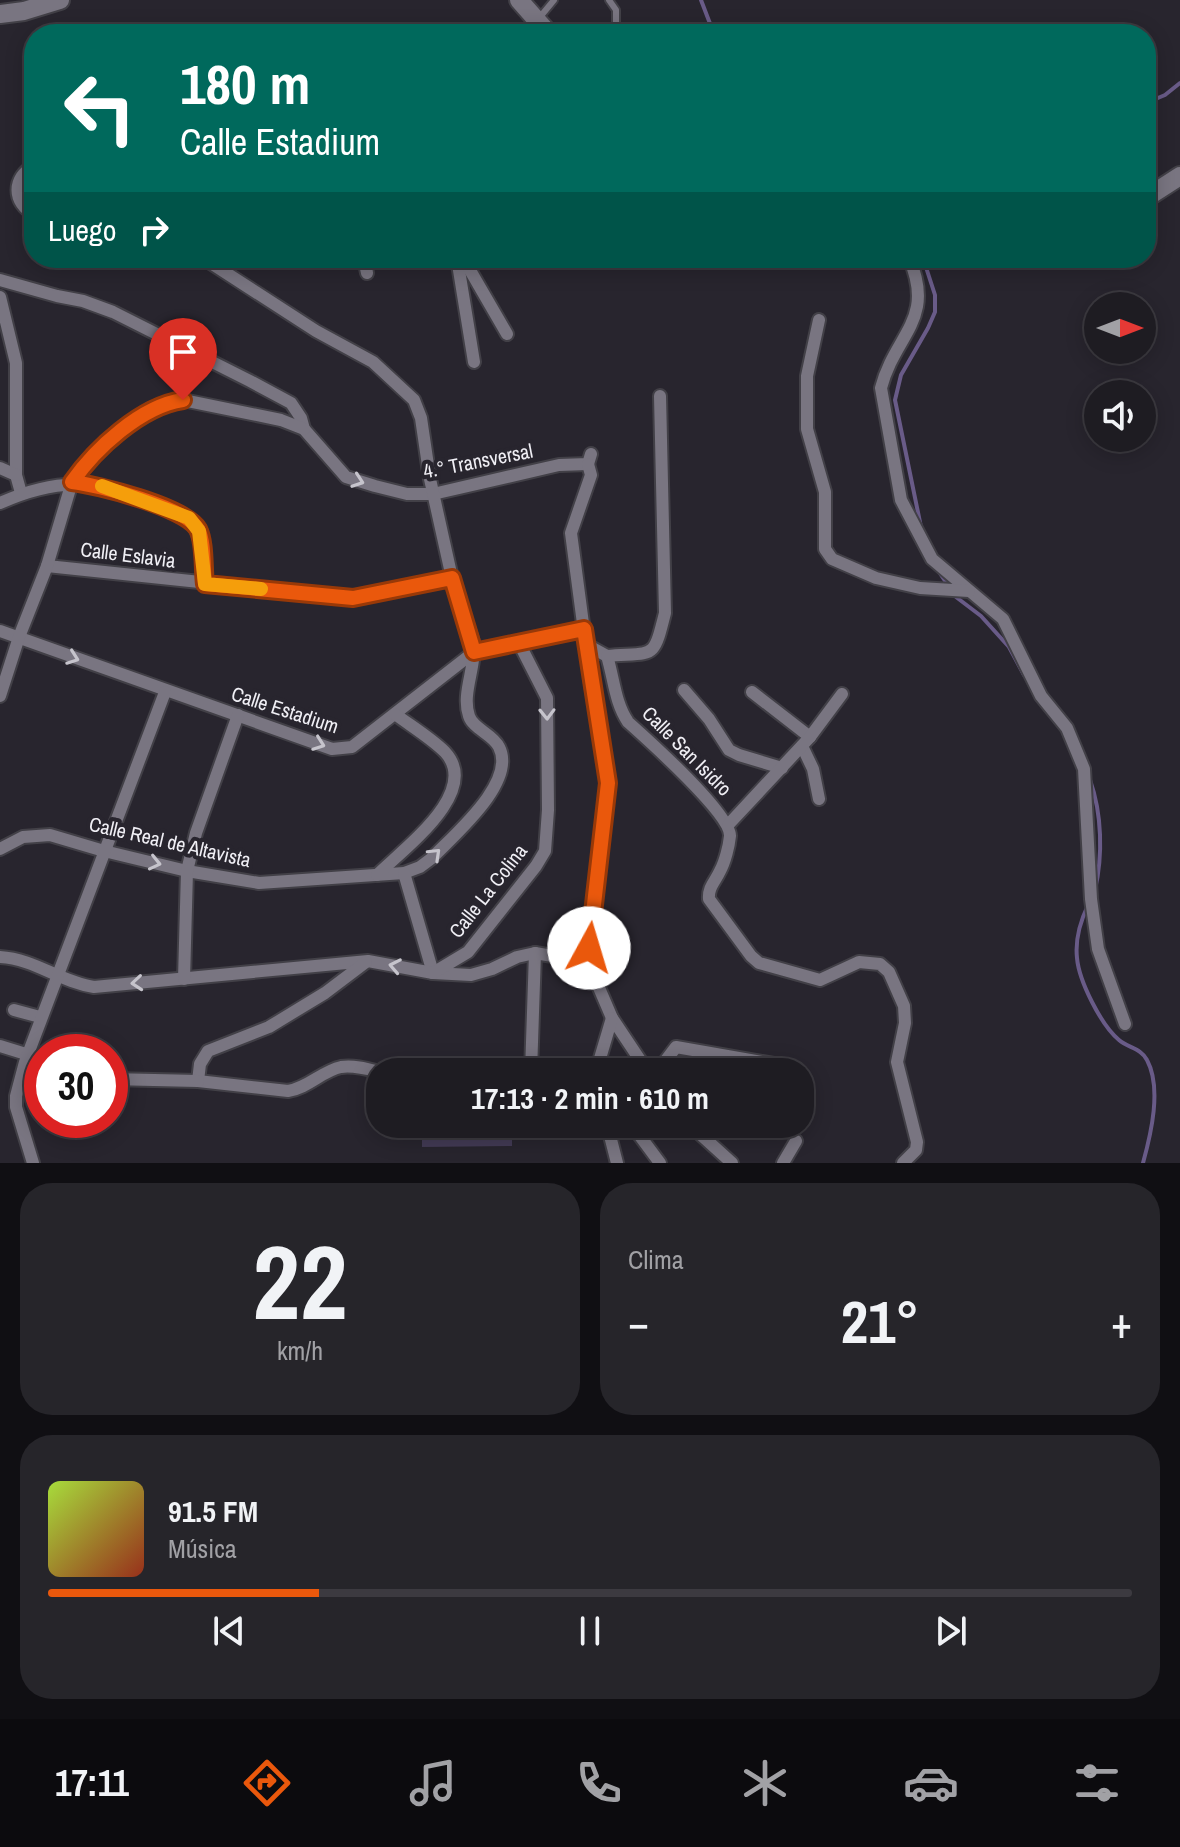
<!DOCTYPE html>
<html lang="es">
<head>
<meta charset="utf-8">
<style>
  body { margin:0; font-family:"Archivo Narrow",sans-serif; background:#26252a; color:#f1f3f6; height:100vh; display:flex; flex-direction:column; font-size:30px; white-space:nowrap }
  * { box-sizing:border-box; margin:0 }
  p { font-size:26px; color:#a1a1a5 }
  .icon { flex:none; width:44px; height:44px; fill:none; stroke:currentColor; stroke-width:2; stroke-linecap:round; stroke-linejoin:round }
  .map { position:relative; height:1163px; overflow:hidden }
  .side { display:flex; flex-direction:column; gap:20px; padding:20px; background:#100f13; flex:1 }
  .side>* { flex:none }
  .banner { position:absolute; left:24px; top:24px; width:1132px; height:244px; border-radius:32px; box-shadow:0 4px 20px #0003,0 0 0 2px #3c3a40; background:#00695c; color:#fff; overflow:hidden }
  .needle { width:52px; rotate:90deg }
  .controls { position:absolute; left:1084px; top:292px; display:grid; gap:16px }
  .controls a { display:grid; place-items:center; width:72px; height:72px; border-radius:50%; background:#1e1c22; box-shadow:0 4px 20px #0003,0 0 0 2px #3c3a40; font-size:40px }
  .speed { position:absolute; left:24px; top:1034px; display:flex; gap:16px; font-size:40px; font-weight:700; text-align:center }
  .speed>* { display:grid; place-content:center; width:104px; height:104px; border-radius:50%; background:#1e1c22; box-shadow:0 4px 20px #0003,0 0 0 2px #3c3a40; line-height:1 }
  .speed .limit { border:12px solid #d22; background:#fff; color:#111 }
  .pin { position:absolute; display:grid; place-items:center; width:68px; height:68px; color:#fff; margin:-82px -34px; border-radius:50% 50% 50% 0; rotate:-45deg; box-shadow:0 0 8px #0007 }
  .pin .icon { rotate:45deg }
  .me { position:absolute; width:88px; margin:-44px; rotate:6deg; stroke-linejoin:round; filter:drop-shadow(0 0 6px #0008) }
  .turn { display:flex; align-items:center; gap:28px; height:168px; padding:0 24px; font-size:36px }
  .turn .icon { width:104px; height:104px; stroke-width:2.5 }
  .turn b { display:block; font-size:56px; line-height:68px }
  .then { display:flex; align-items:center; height:76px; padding:0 24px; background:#0003; gap:16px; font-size:30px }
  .big { font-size:60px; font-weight:700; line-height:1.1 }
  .side .tile { flex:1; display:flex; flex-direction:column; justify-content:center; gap:12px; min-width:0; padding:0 28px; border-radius:32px; background:#26252a }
  .side .dial { align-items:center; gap:0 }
  .dial b { font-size:104px; line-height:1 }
  .song { display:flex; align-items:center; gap:24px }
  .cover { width:96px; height:96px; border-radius:12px; background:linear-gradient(135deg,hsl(80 70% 55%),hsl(10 70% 35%)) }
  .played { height:8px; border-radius:4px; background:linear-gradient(90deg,#ea580c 25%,#3c3a40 25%) }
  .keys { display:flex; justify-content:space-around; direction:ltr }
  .heat { display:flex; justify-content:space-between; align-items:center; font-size:44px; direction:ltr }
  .side .tiles { flex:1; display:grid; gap:20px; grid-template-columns:1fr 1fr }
  .tile:last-child { grid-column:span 2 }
  .trip { position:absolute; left:366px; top:1058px; width:448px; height:80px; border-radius:32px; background:#1e1c22; box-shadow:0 4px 20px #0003,0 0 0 2px #3c3a40; font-weight:700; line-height:80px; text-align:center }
  .tab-bar { display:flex; height:128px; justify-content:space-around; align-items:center; background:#0c0b0e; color:#a1a1a5 }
  .tab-bar .icon { width:56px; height:56px }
  .tab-bar .selected { color:#ea580c }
  .tab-bar b { font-size:36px; color:#f1f3f6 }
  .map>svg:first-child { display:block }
</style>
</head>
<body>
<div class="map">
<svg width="1180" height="1163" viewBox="0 0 1180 1163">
  <rect width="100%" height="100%" fill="#28252e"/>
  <polygon fill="#433b55" points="422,1124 512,1124 512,1146 422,1147"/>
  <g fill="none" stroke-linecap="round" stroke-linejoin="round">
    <g stroke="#695b88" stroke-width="4">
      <polyline points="701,0 714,34"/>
      <polyline points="1146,103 1165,95 1180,83"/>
      <polyline points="921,527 895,400 901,375 928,328 935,312 935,295 923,258"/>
      <polyline points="939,572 956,597 981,616 1009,647 1024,675"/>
      <path d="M 1090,780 C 1102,814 1103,855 1095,890"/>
      <path d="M 1088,905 C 1080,922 1075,940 1077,958 C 1079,981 1101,1025 1119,1040 C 1128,1048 1141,1048 1147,1060 C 1162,1088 1151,1134 1143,1163"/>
    </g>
    <defs>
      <g id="service">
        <polyline points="609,0 616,10 616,34"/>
        <polyline points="540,17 554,0"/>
      </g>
      <g id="minor">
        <path d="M 34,166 C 12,177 12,203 34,214"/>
        <polyline points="364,258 367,273"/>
        <polyline points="457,258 474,362"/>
        <polyline points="463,258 507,334"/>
        <path d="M 909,258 C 936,320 895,334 881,388 L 901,500 L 932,559 L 1003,619 L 1041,696 L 1067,728 L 1084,769 L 1091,899 L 1098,949 L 1125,1024"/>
        <polyline points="0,280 57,296 83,301 113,312 250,381 291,403 301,418 304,429 346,477 375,486 407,494 433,494 559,465 588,464 591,454"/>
        <polyline points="0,297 16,363 16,475 21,493"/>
        <polyline points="819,320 807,376 807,429 825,492 825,549 832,559 876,578 920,588 969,591"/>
        <polyline points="588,464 591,475 571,533 591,684 608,783 588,962 612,1018 648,1072"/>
        <polyline points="0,468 16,475"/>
        <path d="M 0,503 C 76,469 106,488 178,513 C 206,526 202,557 205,584"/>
        <polyline points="47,566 353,598 452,578"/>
        <polyline points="0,631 332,749 352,747 474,652 584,629"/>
        <path d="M 587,645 L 607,656 C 614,679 615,703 628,722 C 647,739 731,814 730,836 C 729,846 725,862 720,871 C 715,882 708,887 709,899 L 751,956 L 759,963 L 820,980 L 859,962 L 880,964 L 889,972 L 904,1006 L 905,1023 L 897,1062 L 917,1142 L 916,1150 L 903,1163"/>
        <path d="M 607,656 C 655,652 653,661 665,613 L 660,396"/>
        <polyline points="684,690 709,719 729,750 739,755 782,768"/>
        <polyline points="752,692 810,737"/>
        <polyline points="0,696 19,637 47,566 72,482 88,459 150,409 169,402 183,400 281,420 304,429"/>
        <polyline points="802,746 813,769 819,799"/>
        <polyline points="728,825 810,737 842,694"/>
        <path d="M 0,849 L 23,837 L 50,835 L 104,851 L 187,871 L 259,883 L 404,873 L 420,867 L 432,858 C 455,834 517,782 499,747 C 493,734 473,729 469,716 C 461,693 477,666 473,642 L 452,578 L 430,479 L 421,418 L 414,400 L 373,362 L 316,331 L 203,258"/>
        <polyline points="404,873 433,973 471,975 492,969 517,957 535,953 588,962"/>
        <path d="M 377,875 C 403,849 482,792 445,752 C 431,738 411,726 395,714"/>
        <path d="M 0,957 C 35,959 60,982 94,987 L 368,961 L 433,973 L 468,952 L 536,866 L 545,851 L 548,810 L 547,698 L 519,643"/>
        <path d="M 366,962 L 325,993 L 269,1027 L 208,1051 L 200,1064 L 198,1081 L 288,1091 C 308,1088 322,1071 341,1067 C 354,1065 368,1069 380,1072"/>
        <polyline points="184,979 187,871 196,833 238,715"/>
        <polyline points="14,1010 40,1017"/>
        <polyline points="0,1046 42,1059"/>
        <polyline points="531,1072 535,953"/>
        <polyline points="596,1072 612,1018"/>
        <polyline points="657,1072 676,1047 785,1066"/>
        <polyline points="110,1079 198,1081"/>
        <polyline points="607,1124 617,1163"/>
        <polyline points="631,1124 660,1163"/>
        <polyline points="689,1124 732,1163"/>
        <polyline points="33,1163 16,1107 16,1096 25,1062 165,692"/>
        <polyline points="783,1163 796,1141"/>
      </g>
      <g id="secondary">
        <polyline points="519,0 549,34"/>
        <polyline points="0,14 24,11 60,0"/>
        <polyline points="1146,198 1180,176"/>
      </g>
    </defs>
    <use href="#service" stroke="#424047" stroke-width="10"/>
    <use href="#minor" stroke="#424047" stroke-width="16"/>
    <use href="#secondary" stroke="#424047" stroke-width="22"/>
    <use href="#service" stroke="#797581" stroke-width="6"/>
    <use href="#minor" stroke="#797581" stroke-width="12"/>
    <use href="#secondary" stroke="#797581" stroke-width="18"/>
  </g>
  <defs><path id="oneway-chevron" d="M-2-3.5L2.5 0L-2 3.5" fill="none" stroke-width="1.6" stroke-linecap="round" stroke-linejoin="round" transform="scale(2)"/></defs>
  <g stroke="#c6c4cc">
    <use href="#oneway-chevron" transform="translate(358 481) rotate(19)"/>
    <use href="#oneway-chevron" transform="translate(73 658) rotate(20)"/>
    <use href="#oneway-chevron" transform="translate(547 714) rotate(89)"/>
    <use href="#oneway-chevron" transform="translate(319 744) rotate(20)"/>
    <use href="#oneway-chevron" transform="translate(435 854) rotate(-44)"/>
    <use href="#oneway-chevron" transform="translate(155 863) rotate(13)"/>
    <use href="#oneway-chevron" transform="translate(395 966) rotate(-169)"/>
    <use href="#oneway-chevron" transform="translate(137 983) rotate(175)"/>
  </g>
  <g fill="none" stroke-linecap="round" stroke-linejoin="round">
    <defs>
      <path id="route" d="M 183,400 C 141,406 95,449 72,482 C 98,485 185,507 198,529 C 205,543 203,568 205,584 L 353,598 L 452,578 L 474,652 L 584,629 L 608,783 L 589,948"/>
    </defs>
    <use href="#route" stroke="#983908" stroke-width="20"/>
    <use href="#route" stroke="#ea580c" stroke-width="14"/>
    <polyline stroke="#f59e0b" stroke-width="14" points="102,486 189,518 199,531 205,584 261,589"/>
  </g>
  <g text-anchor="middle" stroke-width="8" stroke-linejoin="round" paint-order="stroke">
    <g font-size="20" fill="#f0eff5" stroke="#28252e">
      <text transform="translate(478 461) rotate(-11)" y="7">4.° Transversal</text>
      <text transform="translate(128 555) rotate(7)" y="7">Calle Eslavia</text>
      <text transform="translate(285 710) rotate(18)" y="7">Calle Estadium</text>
      <text transform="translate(687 751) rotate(45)" y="7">Calle San Isidro</text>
      <text transform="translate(170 842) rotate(13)" y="7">Calle Real de Altavista</text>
      <text transform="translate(488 891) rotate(-52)" y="7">Calle La Colina</text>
    </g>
  </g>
</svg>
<div class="controls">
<a><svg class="needle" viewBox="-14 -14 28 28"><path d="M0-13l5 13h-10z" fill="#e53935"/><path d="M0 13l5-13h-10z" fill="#a1a1a5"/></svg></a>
<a><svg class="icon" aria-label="sound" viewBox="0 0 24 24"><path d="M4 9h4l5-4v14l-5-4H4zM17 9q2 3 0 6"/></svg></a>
</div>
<div class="speed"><div class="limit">30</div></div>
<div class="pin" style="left:183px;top:400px;background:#d93025"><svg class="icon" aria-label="arrive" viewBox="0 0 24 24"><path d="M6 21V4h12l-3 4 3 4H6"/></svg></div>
<svg class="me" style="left:589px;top:948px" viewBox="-20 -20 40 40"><circle r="19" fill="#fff"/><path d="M0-13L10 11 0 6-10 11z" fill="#ea580c"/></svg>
<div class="trip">17:13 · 2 min · 610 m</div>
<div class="banner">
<div class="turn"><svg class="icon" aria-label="left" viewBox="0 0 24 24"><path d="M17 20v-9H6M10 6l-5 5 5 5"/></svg><div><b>180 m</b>Calle Estadium</div></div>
<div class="then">Luego<svg class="icon" aria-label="right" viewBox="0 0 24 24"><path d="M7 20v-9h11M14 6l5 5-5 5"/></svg></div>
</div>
</div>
<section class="side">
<div class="tiles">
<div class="tile dial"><b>22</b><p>km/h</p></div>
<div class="tile"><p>Clima</p>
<div class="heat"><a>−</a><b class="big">21°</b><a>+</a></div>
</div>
<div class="tile">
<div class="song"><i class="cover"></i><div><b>91.5 FM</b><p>Música</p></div></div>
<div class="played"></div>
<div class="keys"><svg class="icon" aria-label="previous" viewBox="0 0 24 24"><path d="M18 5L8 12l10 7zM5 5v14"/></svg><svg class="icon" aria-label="pause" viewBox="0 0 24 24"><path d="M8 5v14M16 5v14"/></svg><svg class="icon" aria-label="next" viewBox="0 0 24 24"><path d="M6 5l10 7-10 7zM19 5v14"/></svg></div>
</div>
</div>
</section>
<nav class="tab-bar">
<b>17:11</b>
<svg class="icon selected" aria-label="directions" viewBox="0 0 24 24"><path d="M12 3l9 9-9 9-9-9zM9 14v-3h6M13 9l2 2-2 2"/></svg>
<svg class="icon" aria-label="music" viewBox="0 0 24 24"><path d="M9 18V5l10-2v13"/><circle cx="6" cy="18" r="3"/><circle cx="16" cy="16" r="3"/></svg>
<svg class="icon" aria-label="phone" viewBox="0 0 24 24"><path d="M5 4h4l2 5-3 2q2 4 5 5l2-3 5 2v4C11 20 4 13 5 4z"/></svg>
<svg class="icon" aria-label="climate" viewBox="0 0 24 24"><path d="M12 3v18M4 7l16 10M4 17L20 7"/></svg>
<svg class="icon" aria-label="car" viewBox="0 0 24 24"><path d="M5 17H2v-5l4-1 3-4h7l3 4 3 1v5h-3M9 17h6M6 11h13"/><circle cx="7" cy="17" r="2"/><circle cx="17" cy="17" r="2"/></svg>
<svg class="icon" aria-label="filters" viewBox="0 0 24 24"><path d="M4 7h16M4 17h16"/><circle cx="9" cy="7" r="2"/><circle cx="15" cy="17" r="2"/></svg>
</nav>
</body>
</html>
